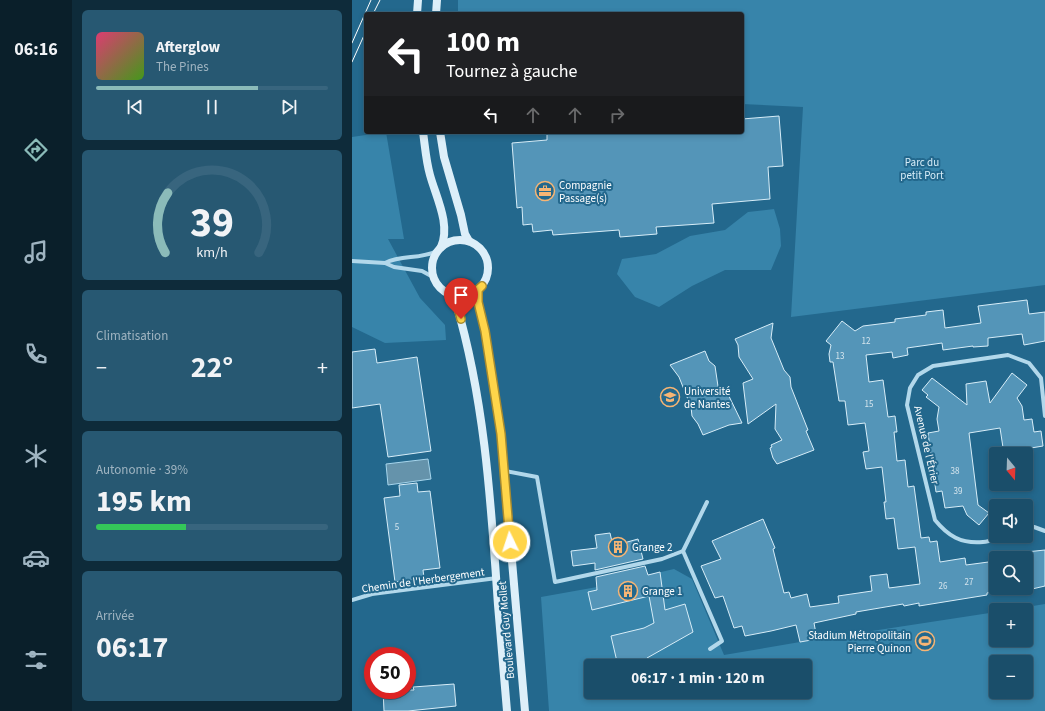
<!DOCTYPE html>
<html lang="fr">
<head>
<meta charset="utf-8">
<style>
  body { margin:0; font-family:"Source Sans 3",sans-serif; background:#275872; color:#f1f3f6; height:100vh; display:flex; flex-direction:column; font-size:15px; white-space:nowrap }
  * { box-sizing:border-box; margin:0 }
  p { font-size:13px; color:#9fb4c1 }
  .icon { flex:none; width:22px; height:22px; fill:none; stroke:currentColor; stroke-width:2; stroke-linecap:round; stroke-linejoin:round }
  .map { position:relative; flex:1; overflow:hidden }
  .details { display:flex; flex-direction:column; gap:10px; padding:10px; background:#0e2b3a; width:280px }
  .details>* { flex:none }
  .hud { position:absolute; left:12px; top:12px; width:380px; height:122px; border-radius:4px; box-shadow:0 2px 6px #0003,0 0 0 1px #38657e; background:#202124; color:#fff; overflow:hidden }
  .needle { width:26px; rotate:161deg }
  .tools { position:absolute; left:637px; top:447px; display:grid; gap:8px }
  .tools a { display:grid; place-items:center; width:44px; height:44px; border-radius:4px; background:#1a4e6a; box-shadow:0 2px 6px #0003,0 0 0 1px #38657e; font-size:20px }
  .speed { position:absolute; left:12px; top:647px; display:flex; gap:8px; font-size:20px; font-weight:700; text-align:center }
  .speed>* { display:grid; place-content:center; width:52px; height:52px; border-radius:50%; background:#1a4e6a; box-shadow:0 2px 6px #0003,0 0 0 1px #38657e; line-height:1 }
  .speed .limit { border:6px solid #d22; background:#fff; color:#111 }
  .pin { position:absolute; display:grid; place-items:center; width:34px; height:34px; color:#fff; margin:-41px -17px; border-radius:50% 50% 50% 0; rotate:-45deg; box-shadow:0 0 4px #0007 }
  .pin .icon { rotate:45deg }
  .me { position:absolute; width:44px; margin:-22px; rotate:356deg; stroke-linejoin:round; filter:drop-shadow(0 0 3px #0008) }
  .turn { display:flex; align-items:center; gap:14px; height:84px; padding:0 16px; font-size:18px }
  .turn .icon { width:52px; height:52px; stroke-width:2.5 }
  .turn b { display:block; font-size:28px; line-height:34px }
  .lanes { display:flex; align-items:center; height:38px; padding:0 16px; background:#0003; justify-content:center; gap:20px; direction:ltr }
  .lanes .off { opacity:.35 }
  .big { font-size:30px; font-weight:700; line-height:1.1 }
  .details .card { flex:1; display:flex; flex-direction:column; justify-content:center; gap:6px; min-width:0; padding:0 14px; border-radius:6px; background:#275872 }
  .details .dial { align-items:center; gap:0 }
  .dial svg { height:104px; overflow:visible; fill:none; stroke:#38657e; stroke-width:7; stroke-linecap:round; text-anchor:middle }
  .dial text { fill:#f1f3f6; stroke:none }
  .song { display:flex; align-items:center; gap:12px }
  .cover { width:48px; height:48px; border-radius:6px; background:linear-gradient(135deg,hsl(340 70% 55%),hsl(100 70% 35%)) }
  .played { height:4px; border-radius:2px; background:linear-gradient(90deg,#8bbbb9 70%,#38657e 70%) }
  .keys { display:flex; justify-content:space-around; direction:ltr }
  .heat { display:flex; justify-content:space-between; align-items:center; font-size:22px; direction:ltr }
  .charge { height:6px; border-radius:3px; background:linear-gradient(90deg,#34c759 39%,#38657e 0) }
  .trip { position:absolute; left:232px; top:659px; width:228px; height:40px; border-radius:4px; background:#1a4e6a; box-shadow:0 2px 6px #0003,0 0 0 1px #38657e; font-weight:700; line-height:40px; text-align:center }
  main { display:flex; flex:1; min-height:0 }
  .tab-bar { display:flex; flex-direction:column; width:72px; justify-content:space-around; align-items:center; background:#0a1f2a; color:#9fb4c1 }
  .tab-bar .icon { width:28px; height:28px }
  .tab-bar .selected { color:#8bbbb9 }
  .tab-bar b { font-size:18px; color:#f1f3f6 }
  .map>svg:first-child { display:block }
</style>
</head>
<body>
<main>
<nav class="tab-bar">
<b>06:16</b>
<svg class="icon selected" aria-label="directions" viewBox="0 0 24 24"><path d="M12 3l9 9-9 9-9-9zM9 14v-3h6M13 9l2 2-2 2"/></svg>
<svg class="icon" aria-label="music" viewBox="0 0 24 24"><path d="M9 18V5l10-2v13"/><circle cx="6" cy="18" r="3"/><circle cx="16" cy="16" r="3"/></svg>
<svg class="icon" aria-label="phone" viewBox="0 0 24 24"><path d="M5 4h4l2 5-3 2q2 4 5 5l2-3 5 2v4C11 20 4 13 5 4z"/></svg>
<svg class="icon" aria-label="climate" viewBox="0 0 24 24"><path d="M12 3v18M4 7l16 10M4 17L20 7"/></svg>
<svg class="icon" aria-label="car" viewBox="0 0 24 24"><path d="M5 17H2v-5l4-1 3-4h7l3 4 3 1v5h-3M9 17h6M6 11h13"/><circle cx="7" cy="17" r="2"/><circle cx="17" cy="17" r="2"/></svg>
<svg class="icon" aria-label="filters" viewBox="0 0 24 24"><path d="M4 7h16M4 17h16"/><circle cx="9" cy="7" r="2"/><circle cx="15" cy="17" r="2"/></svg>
</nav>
<section class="details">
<div class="card">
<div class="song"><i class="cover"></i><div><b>Afterglow</b><p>The Pines</p></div></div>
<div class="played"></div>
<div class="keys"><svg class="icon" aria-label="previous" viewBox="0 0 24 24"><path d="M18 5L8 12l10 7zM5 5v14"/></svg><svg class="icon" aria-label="pause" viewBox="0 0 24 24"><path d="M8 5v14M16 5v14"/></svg><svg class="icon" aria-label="next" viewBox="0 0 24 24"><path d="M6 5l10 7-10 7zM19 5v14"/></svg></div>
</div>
<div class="card dial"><svg viewBox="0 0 100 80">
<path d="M14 69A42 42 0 1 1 86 69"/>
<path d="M14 69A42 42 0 0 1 16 23" stroke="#8bbbb9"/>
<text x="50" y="56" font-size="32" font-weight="700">39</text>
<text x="50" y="72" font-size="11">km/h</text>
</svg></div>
<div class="card"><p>Climatisation</p>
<div class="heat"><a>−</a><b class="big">22°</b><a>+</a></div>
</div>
<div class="card"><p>Autonomie · 39%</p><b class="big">195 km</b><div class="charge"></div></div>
<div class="card"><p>Arrivée</p><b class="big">06:17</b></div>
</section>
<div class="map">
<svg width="693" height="711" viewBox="0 0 693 711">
  <rect width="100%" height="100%" fill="#23688d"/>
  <g fill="#3784aa" fill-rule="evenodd">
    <polygon points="106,0 693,0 693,285 439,317 451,107 390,104 390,14 106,14"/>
    <polygon points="34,132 52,239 36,239 68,298 93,325 94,340 33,343 0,327 0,137"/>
    <polygon points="422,209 428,229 429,246 419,270 373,270 340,286 307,307 283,297 265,274 270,259 304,254 338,236 373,230 396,212"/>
    <path d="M 322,569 L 340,579 L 372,655 L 448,642 L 644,612 L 644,640 L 674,640 L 674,610 L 656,610 L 693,604 L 693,711 L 197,711 L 189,597 L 245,587 ZM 644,662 L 674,662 L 674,692 L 644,692 ZM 239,666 L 453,666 L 453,692 L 239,692 Z"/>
  </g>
  <polygon fill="#6593ab" stroke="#a6d5ec" points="76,459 79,479 36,485 34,464"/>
  <g fill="#5495b8" stroke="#d7edf8">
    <polygon points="427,116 431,166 416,167 418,199 360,204 362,223 304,227 305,234 268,237 267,230 201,235 200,230 181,232 180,224 171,225 170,207 165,208 160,143 195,140 195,132 390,132 390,119"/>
    <polygon points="675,300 677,314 693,312 693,341 672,345 670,334 636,338 636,346 621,347 621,346 591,350 590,343 555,348 556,355 541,358 540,352 514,355 517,382 531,380 536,417 543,416 545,432 542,432 545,461 553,460 556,487 562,486 569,538 577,537 578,542 585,541 588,562 613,558 614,565 644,561 644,591 635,593 635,595 567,606 567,603 552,606 551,604 504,612 504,614 462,623 465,639 448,642 444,625 419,631 393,636 390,626 382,628 371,596 363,598 349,566 369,559 360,541 411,519 423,548 421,549 432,593 437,592 439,598 455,594 458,607 487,603 486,596 520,591 518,576 535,574 537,588 568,584 563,547 546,549 542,518 534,519 532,502 534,502 530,467 514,469 511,452 517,451 513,423 496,425 493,401 487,401 481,362 478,362 477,354 479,345 474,341 490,321 503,331 511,326 543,322 543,319 574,315 574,312 591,310 593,328 629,323 626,306"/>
    <polygon points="421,323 419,338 432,370 438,377 439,387 456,430 454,431 462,450 425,464 421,458 418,448 420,447 419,445 430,440 423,429 424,404 396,424 391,383 401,379 387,357 386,345 383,339"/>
    <polygon points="23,349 25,363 65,357 79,451 36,457 28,404 0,408 0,352"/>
    <polygon points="353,351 357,361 363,366 367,393 374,390 390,423 377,425 351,435 346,424 340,416 339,407 327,377 318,365"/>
    <polygon points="660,373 675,385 665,398 670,406 672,420 680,419 682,432 689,431 691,446 679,448 680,454 652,454 648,428 617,433 626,505 637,513 627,525 615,515 611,506 593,508 590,491 584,492 576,433 587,431 585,419 587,407 574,397 576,395 570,390 580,378 615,405 614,384 634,381 638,403"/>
    <polygon points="65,483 66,492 78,491 88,568 71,570 72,578 43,582 32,498 48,496 47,485"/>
    <polygon points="258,533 261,546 286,539 291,559 243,570 243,563 221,566 219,551 245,548 243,535"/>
    <polygon points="693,550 693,586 680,589 679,586 674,587 674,552"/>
    <polygon points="293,566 296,575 308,572 313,610 333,604 341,632 295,658 297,666 266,666 259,636 292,628 302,623 297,596 240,610 236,592 245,590 244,577"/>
    <polygon points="102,684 104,706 56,711 32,711 31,690 62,690 61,687"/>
  </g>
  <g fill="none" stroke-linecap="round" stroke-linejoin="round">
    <g stroke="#b2d8eb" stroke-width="4">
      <polyline points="0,261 33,263 42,267 70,271 81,277"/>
      <path d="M 33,263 C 50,254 67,260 85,251"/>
      <polyline points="153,471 185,477 203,582 310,559 331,551 355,502"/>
      <polyline points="674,530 682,527 693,531"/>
      <path d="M 652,536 C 645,538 638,542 631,542 C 609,544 596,536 583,520 L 555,405 L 558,388 L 566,375 L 581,366 L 656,355 L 677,363 L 689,378 L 693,416"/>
      <polyline points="331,551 370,641 358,649"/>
      <polyline points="0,600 20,594 145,578"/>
    </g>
    <g stroke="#ddeff9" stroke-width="8">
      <polyline points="65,14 66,0"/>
      <polyline points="84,14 85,0"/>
      <path d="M 71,132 C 73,146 74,161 78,175 C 84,197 99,225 89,247"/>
      <polyline points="88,132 92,157 109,215 113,234 117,241"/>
      <circle cx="108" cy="268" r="28"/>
      <polyline points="130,286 126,290 126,302 133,331 149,434 173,711"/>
      <path d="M 98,294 L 101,297 L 104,303 C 133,401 139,504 146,605 C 149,641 152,676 155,711"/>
    </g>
    <g stroke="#fff" stroke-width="1">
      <polyline points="21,14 28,0"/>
      <polyline points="0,43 19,0"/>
      <polyline points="0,62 14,31"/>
    </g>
  </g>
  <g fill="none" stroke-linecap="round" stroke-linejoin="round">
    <defs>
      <path id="route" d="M 109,319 C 107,311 105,300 98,294 C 110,298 121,295 130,286 L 126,290 L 126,302 L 133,331 L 149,434 L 158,542"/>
    </defs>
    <use href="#route" stroke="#a68a30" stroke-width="10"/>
    <use href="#route" stroke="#ffd54a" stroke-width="7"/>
  </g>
  <defs>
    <symbol id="office-ring" viewBox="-11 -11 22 22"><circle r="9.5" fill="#23688d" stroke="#f7b574" stroke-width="1.5"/><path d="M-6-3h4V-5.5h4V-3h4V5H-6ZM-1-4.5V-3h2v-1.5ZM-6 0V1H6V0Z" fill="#f7b574"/></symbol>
    <symbol id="university-ring" viewBox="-11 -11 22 22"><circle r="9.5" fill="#23688d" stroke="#f7b574" stroke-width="1.5"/><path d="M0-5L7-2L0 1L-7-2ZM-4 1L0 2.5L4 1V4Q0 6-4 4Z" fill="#f7b574"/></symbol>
    <symbol id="building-ring" viewBox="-11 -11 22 22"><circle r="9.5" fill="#23688d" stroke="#f7b574" stroke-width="1.5"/><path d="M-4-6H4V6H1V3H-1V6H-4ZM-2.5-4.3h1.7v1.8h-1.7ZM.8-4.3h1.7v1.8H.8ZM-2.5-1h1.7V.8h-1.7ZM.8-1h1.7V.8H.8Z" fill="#f7b574"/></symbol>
    <symbol id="stadium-ring" viewBox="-11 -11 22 22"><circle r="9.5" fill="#23688d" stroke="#f7b574" stroke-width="1.5"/><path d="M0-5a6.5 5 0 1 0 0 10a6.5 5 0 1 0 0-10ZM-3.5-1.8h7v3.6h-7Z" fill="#f7b574"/></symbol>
  </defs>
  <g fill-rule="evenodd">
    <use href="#office-ring" x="182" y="180" width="22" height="22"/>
    <use href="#university-ring" x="307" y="386" width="22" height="22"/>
    <use href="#building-ring" x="255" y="536" width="22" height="22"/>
    <use href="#building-ring" x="265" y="580" width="22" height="22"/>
    <use href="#stadium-ring" x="562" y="630" width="22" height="22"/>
  </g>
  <g text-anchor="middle" stroke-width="4" stroke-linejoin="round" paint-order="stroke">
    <g font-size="9" fill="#d4e4ed">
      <text x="514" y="344">12</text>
      <text x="488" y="359">13</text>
      <text x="517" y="407">15</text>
      <text x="603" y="474">38</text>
      <text x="606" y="494">39</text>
      <text x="45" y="530">5</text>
      <text x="617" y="585">27</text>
      <text x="591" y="589">26</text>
    </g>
    <g font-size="11" fill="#d7edf8" stroke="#23688d">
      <text x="570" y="166">Parc du<tspan x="570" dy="13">petit Port</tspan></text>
    </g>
    <g font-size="11" fill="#fff" stroke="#23688d" text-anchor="start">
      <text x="207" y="189">Compagnie<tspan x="207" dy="13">Passage(s)</tspan></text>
      <text x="332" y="395">Université<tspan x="332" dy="13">de Nantes</tspan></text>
      <text x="280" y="551">Grange 2</text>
      <text x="290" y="595">Grange 1</text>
      <text x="559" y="639" text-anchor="end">Stadium Métropolitain<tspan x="559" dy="13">Pierre Quinon</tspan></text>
    </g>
    <g font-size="11" fill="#fff" stroke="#23688d">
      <text transform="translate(575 445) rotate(77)" y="4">Avenue de l'Étrier</text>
      <text transform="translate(71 580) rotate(-8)" y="4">Chemin de l'Herbergement</text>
      <text transform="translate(154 630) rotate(-95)" y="4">Boulevard Guy Mollet</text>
    </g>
  </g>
</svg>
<div class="tools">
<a><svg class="needle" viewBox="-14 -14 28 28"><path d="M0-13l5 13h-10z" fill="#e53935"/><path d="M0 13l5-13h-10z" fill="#9fb4c1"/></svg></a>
<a><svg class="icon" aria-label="sound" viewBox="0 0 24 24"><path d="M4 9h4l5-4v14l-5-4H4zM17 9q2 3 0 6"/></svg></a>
<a><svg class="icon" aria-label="search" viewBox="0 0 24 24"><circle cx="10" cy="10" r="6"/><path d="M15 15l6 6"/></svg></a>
<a>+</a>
<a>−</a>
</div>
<div class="speed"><div class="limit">50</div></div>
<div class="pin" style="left:109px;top:319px;background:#d93025"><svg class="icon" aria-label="arrive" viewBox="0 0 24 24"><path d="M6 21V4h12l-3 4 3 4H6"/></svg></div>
<svg class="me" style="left:158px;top:542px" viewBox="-20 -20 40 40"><circle r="17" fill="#ffd54a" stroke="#fff" stroke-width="3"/><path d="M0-11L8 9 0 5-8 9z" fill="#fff"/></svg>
<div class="trip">06:17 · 1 min · 120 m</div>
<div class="hud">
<div class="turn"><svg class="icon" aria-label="left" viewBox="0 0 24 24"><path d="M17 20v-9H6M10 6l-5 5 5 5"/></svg><div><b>100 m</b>Tournez à gauche</div></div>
<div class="lanes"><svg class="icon" aria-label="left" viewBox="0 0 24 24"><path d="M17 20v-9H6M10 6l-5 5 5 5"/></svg><svg class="icon off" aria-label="ahead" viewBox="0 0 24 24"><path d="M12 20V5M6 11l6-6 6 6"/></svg><svg class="icon off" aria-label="ahead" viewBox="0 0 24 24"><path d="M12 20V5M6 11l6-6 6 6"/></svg><svg class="icon off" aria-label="right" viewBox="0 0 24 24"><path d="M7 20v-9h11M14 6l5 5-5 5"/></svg></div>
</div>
</div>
</main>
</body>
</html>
